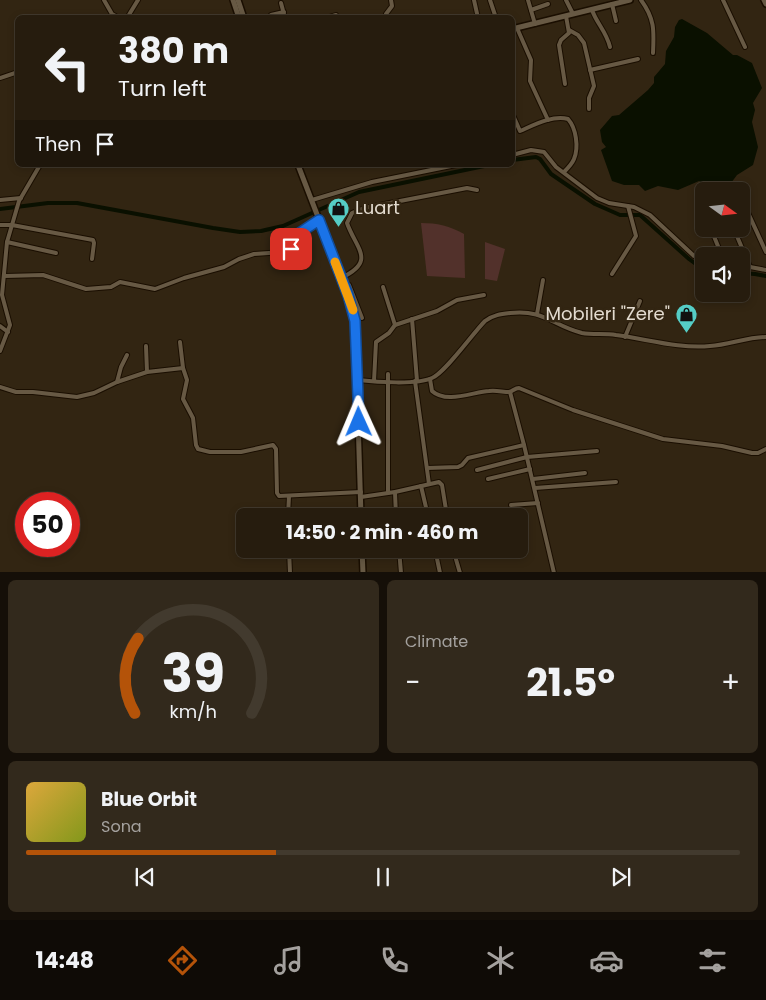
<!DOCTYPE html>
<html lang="en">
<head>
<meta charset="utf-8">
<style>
  body { margin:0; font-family:Poppins,sans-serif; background:#32291c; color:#f1f3f6; height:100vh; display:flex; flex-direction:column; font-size:19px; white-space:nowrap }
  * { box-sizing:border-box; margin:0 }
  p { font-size:16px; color:#a4a19e }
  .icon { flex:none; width:28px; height:28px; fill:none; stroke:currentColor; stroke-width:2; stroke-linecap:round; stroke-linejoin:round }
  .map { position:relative; height:572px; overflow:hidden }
  .details { display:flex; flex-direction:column; gap:8px; padding:8px; background:#150f08; flex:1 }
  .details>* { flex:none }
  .hud { position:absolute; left:15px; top:15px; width:500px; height:152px; border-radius:8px; box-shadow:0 2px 8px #0003,0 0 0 1px #423a2e; background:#261c0e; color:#f1f3f6; overflow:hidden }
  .needle { width:32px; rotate:105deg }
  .controls { position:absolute; left:695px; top:182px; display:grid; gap:10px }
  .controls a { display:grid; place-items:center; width:55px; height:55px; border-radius:8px; background:#261c0e; box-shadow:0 2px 8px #0003,0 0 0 1px #423a2e; font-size:25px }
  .speed { position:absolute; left:15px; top:492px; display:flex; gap:10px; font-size:25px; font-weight:700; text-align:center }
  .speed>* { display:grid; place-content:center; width:65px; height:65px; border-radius:50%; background:#261c0e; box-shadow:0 2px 8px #0003,0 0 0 1px #423a2e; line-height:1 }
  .speed .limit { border:8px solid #d22; background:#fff; color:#111 }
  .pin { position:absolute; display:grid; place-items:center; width:42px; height:42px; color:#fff; margin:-21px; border-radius:10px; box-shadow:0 2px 8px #0006 }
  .me { position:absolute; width:55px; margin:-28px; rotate:359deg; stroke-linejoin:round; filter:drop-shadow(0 0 4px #0008) }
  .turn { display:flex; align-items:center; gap:18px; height:105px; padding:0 20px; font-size:22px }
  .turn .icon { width:65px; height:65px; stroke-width:2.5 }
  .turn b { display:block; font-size:35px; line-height:42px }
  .then { display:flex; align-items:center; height:48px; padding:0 20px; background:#0003; gap:10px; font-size:19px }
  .big { font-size:38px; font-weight:700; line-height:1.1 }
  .details .card { flex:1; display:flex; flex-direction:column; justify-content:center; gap:8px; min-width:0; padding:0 18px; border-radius:8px; background:#32291c }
  .details .dial { align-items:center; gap:0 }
  .dial svg { height:130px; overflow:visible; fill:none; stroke:#423a2e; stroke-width:7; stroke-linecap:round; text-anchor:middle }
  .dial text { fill:#f1f3f6; stroke:none }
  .song { display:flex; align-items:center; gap:15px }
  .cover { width:60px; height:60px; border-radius:8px; background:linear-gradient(135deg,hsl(40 70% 55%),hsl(70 70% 35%)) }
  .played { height:5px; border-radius:2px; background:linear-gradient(90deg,#b45309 35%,#423a2e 35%) }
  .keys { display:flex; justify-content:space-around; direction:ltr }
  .heat { display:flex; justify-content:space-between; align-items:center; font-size:28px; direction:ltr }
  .details .tiles { flex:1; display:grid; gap:8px; grid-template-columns:1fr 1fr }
  .card:last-child { grid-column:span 2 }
  .trip { position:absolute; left:236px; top:508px; width:292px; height:50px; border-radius:8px; background:#261c0e; box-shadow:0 2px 8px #0003,0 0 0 1px #423a2e; font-weight:700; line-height:50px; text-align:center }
  .menu { display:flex; height:80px; justify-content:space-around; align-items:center; background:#0f0b06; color:#a4a19e }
  .menu .icon { width:35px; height:35px }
  .menu .active { color:#b45309 }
  .menu b { font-size:22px; color:#f1f3f6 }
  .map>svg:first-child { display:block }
</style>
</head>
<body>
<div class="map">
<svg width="766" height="573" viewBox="0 0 766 573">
  <rect width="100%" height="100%" fill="#322512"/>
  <g fill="#52312b">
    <path d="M 421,223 C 437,223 450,226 464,234 L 465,278 L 427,276 Z"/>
    <polygon points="485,242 505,249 497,281 485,279"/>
  </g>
  <polygon fill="#0a1000" points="682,19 707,33 733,55 737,55 752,63 762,88 753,103 755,110 752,122 758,147 753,165 737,175 725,191 717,191 699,181 678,190 658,186 645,191 639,185 624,185 612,181 601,150 606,147 602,142 600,130 612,116 619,115 648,90 654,83 654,77 665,64 666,51 674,37 675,27 679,20"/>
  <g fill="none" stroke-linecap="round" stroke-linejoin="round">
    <g stroke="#0a1000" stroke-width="4">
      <polyline points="512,160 536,157 540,159 551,174 595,204 620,215 640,215 689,259 704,270"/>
      <polyline points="0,209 48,203 77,203 213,228 240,232 261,231 283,226 359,192 489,165"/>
      <polyline points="741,273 755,274 766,276"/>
    </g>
    <defs>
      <g id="street">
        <polyline points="104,0 112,14 119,18"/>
        <polyline points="474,0 478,18"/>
        <polyline points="490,0 496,18"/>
        <polyline points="528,0 535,24"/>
        <polyline points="566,0 573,14"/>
        <path d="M 641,0 C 655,19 654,31 653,53"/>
        <polyline points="723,0 745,47"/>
        <polyline points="281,3 285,18"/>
        <polyline points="612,4 616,21"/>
        <polyline points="531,10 548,4"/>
        <path d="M 592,10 C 597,24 606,31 610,47"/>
        <polyline points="127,18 138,0"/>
        <polyline points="271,18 271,15 284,12"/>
        <polyline points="326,18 336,15"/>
        <polyline points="386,18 386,14 392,6 391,0"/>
        <polyline points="517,28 531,60 530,81 548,120"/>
        <polyline points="569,30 578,35 584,43 594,86 589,98 589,109"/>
        <polyline points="590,70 638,59"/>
        <polyline points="0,78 18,72"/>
        <polyline points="565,84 559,45 561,40 569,33 566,16"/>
        <path d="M 512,113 L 520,131 C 534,125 552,115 568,119 C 576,128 579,147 574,159 C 572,164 568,168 564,172"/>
        <polyline points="512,155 531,150 544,152 556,167 597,198 609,203 634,207 650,215 694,256 704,260"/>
        <polyline points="0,200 21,198"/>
        <polyline points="312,200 372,182 456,165"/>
        <polyline points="744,204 766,252"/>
        <polyline points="0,225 12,225 93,240 94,243 92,259"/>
        <polyline points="711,229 722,256"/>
        <polyline points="734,229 750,267"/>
        <polyline points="7,242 56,253"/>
        <polyline points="741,267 750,267 766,270"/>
        <polyline points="612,274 636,236 628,206"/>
        <polyline points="5,276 43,275 86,289 111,287 120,282 155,289 184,278 224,267 239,259 254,254 284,252 291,249 295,247 298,234 319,220"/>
        <path d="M 341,278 C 377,261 356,249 347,223 L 352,213 L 364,208 L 467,188 L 477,190"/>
        <polyline points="343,281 349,285 362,318"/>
        <polyline points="383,287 395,325"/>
        <polyline points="537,314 543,280"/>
        <polyline points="412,319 417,381"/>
        <polyline points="0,326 8,332"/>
        <polyline points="625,337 640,301"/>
        <polyline points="180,342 183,368 187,380 183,399 193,418 196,445 198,449 210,452 241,452 273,445 276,449 277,493 279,496 361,492"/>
        <polyline points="146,346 147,372"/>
        <polyline points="0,351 10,325 2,295 7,242 19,201 40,165"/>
        <polyline points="388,374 388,493"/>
        <path d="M 430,379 L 432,391 C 446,404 473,392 489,391 C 496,390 503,392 509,392 C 513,391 515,388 519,388 L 573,410 L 663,439 L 722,446 L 752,453 L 758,453 L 766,449"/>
        <path d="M 358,380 C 376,382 417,385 432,378 C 445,373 473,333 485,321 C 493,315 501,314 510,313 C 544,309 553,326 582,333 C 593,335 605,333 616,335 C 647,339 679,349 710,346 C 729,345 747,337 766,337"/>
        <polyline points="374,381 376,342 389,333 395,325 437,311 457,300 484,295"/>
        <polyline points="415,381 429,484"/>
        <polyline points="117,382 121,367 127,355"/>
        <polyline points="0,387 16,392 33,392 77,397 94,393 117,382 147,372 183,368"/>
        <polyline points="510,392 524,445 554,573"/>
        <polyline points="427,468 458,467 462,465 468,458 524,445"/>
        <polyline points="477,470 527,457 597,451"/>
        <polyline points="488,479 530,469"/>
        <polyline points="533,479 585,473"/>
        <polyline points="421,486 428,516"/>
        <polyline points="535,488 616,482"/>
        <polyline points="395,492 396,516"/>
        <polyline points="361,497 395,492 439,482 442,485 447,516"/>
        <polyline points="511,505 538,503"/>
        <polyline points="288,516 289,496"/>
        <polyline points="289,549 290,573"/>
        <polyline points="399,549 401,573"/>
        <polyline points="435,549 440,573"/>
        <polyline points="453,549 460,573"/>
      </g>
      <g id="secondary">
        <polyline points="233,0 239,18"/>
        <polyline points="238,0 244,18"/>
        <polyline points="764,0 766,4"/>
        <polyline points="512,29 630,0"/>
        <polyline points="298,165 348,295 355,321 361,516"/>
        <polyline points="362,549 363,573"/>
      </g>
    </defs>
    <use href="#street" stroke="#1a0e00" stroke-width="6"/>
    <use href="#secondary" stroke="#1a0e00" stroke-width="8"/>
    <use href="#street" stroke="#675944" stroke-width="4"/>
    <use href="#secondary" stroke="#675944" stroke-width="5"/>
  </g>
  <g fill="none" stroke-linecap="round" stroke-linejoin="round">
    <defs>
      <polyline id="route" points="291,249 295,247 298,234 319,220 348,295 355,321 359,422"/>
    </defs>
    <use href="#route" stroke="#114b97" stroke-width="12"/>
    <use href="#route" stroke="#1a73e8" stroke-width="9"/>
    <polyline stroke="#f59e0b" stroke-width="9" points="335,262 353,310"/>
  </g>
  <defs>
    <symbol id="shop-pin" viewBox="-11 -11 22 30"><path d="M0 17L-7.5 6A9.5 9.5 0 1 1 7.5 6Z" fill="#55cdc6" stroke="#322512"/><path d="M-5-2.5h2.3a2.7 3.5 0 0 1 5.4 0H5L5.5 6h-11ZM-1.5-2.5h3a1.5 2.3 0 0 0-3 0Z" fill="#111"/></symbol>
  </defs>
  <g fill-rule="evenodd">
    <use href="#shop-pin" x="326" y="196" width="25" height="34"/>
    <use href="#shop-pin" x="674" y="302" width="25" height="34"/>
  </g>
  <g text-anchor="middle" stroke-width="5" stroke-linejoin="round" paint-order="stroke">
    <g font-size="18" fill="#e3dbcf" stroke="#322512" text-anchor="start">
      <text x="355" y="214">Luart</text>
      <text x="670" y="320" text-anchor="end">Mobileri "Zere"</text>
    </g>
  </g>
</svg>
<div class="controls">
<a><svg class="needle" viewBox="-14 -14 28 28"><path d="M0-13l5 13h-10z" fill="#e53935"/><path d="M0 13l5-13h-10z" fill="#a4a19e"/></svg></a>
<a><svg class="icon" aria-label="sound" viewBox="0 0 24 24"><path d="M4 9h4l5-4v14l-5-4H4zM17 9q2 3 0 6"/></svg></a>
</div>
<div class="speed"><div class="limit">50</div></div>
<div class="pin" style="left:291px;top:249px;background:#d93025"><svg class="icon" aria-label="arrive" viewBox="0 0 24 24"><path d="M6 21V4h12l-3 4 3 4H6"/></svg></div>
<svg class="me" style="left:359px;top:422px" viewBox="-20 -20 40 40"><path d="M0-17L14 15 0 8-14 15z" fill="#1a73e8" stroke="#fff" stroke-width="4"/></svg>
<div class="trip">14:50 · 2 min · 460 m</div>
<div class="hud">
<div class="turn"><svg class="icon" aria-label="left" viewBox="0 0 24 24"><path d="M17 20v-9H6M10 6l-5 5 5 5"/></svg><div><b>380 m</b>Turn left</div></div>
<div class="then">Then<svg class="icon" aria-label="arrive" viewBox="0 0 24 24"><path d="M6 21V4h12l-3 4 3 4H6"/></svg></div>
</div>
</div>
<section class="details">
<div class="tiles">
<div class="card dial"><svg viewBox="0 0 100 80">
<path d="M14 69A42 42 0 1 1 86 69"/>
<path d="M14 69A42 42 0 0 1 16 23" stroke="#b45309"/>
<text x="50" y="56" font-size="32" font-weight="700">39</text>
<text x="50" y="72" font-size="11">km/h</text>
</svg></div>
<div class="card"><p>Climate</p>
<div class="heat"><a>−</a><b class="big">21.5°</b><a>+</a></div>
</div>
<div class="card">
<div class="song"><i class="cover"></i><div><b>Blue Orbit</b><p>Sona</p></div></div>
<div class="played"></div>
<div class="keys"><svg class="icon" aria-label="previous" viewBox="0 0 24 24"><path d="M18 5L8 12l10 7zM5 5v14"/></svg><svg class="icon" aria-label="pause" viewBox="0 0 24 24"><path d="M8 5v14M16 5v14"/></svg><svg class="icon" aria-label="next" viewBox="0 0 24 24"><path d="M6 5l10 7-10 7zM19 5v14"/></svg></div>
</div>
</div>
</section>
<nav class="menu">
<b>14:48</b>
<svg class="icon active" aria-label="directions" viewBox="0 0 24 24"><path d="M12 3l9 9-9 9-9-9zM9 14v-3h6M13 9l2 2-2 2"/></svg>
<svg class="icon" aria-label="music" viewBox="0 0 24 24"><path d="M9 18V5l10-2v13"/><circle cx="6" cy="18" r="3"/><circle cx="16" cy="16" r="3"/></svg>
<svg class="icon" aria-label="phone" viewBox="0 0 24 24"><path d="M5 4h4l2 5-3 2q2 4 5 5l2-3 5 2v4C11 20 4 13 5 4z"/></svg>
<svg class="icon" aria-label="climate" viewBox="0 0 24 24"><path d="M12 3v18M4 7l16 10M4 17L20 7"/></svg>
<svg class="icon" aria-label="car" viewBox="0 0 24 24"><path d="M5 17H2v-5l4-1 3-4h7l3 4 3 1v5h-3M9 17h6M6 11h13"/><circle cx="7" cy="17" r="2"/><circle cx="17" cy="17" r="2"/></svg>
<svg class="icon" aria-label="filters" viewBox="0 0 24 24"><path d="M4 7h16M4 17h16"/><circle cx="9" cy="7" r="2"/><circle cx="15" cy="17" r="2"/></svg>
</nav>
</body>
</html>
